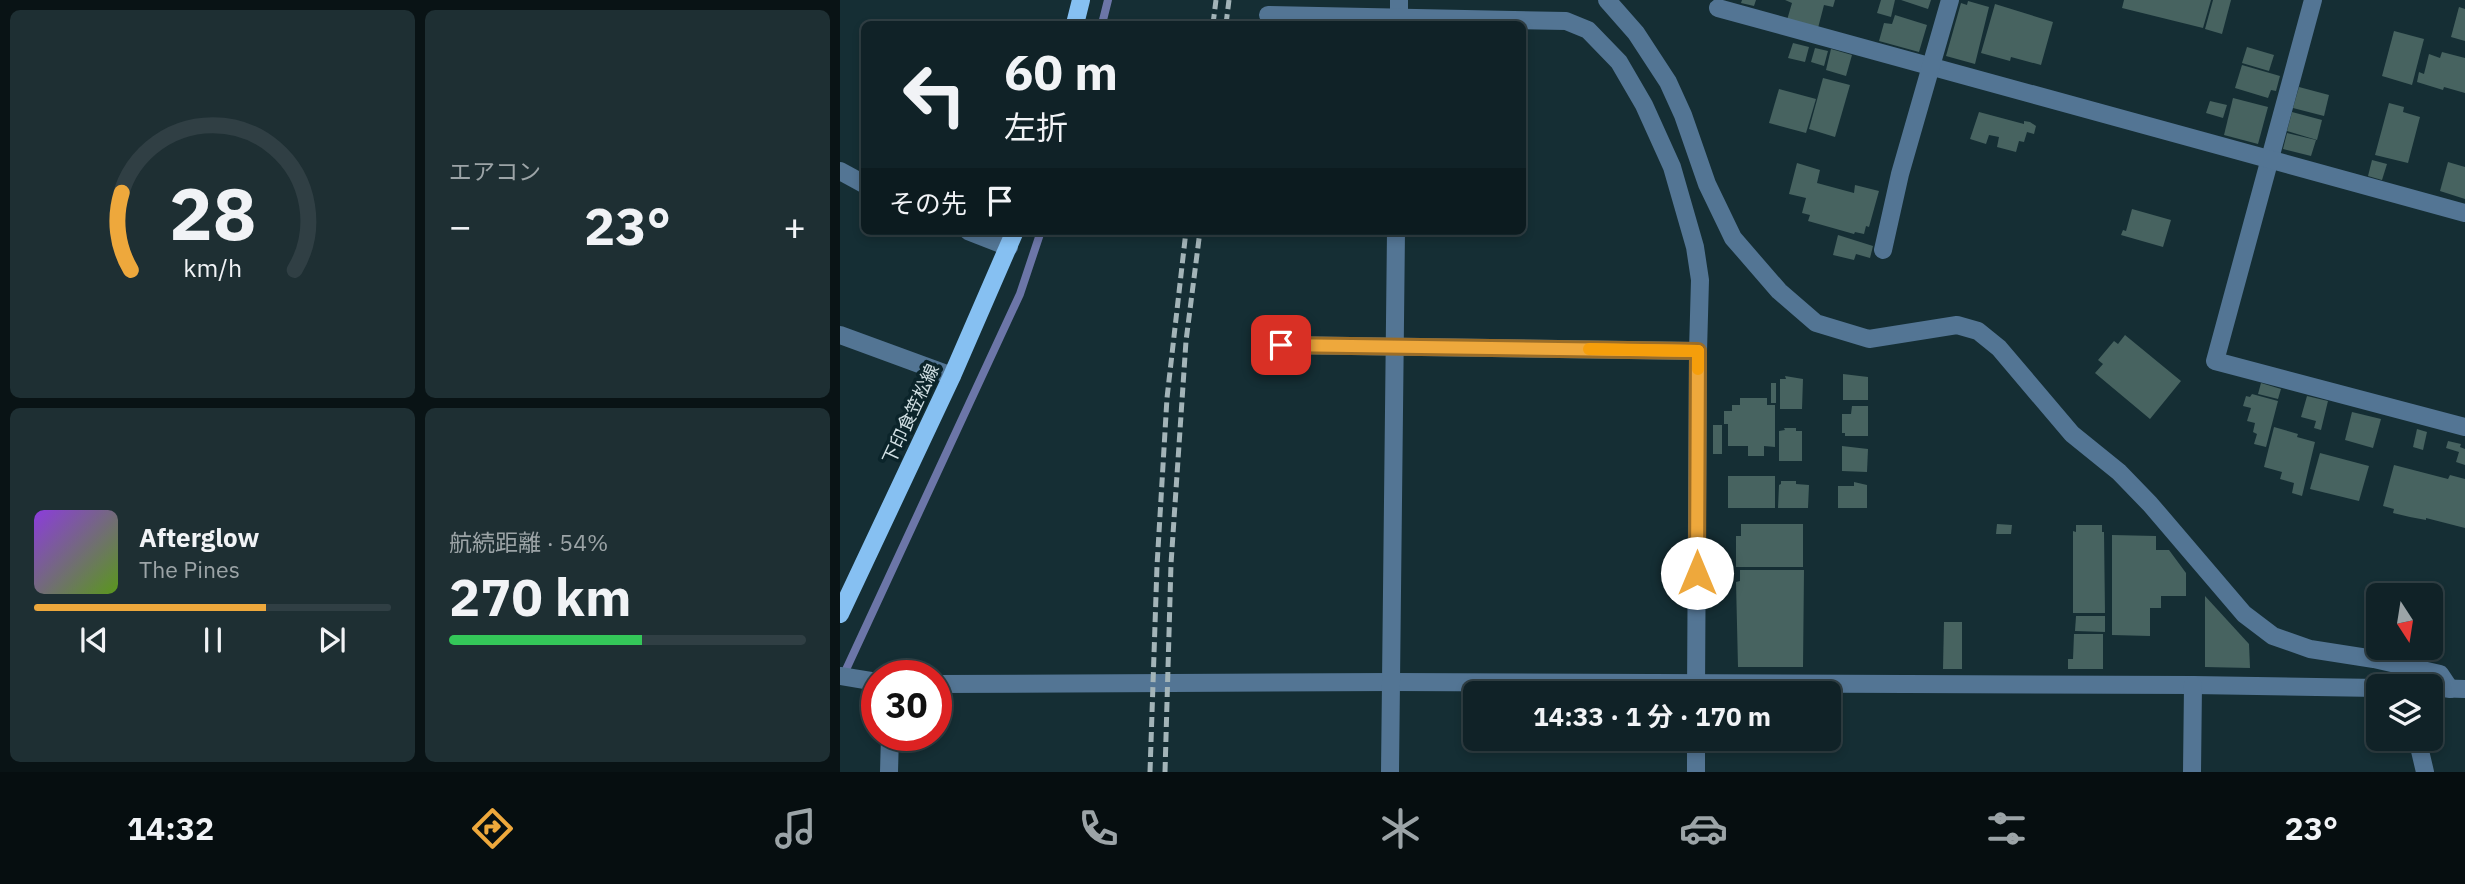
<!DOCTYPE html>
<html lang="ja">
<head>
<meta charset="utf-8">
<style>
  body { margin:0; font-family:"IBM Plex Sans","Noto Sans JP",sans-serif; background:#1e2f33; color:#f1f3f6; height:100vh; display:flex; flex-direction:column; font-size:26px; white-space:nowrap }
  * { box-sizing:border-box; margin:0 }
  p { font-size:23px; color:#9ca4a7 }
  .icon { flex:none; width:38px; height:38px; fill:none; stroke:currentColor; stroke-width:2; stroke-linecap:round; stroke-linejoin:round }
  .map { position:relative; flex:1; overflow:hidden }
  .drawer { display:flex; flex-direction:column; gap:10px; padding:10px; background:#091315; width:840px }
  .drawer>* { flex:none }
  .hud { position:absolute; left:21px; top:21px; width:665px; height:214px; border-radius:10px; box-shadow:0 4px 10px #0003,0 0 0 2px #303f44; background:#102227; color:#f1f3f6; overflow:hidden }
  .needle { width:46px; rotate:168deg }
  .fabs { position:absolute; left:1526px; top:583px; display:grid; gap:14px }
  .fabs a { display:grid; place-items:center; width:77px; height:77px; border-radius:10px; background:#102227; box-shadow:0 4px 10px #0003,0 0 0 2px #303f44; font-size:35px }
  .speed { position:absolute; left:21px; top:660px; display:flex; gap:14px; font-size:35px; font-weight:700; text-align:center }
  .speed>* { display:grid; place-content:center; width:91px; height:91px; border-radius:50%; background:#102227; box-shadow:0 4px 10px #0003,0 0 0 2px #303f44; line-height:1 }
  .speed .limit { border:10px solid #d22; background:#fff; color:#111 }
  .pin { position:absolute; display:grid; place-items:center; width:60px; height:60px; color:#fff; margin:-30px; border-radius:14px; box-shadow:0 4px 10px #0006 }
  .me { position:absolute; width:77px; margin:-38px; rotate:0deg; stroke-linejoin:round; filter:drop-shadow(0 0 5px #0008) }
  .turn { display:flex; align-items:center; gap:24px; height:147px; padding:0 28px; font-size:32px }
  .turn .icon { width:91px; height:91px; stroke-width:2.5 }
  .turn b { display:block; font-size:49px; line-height:60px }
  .then { display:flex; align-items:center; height:66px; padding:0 28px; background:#0003; gap:14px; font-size:26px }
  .big { font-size:52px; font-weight:700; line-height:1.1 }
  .drawer .card { flex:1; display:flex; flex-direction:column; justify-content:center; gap:10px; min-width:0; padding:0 24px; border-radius:10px; background:#1e2f33 }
  .drawer .dial { align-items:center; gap:0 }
  .dial svg { height:182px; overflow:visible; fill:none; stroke:#303f44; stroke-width:7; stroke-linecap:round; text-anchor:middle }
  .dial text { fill:#f1f3f6; stroke:none }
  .song { display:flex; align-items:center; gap:21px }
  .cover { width:84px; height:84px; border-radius:10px; background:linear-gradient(135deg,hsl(270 70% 55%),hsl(90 70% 35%)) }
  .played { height:7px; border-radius:4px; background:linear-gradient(90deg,#eea83c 65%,#303f44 65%) }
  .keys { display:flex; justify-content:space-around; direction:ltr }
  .heat { display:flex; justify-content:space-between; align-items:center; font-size:38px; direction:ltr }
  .charge { height:10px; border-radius:5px; background:linear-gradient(90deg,#34c759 54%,#303f44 0) }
  .drawer .tiles { flex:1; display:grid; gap:10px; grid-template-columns:repeat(2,1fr) }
  .trip { position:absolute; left:623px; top:681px; width:378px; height:70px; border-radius:10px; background:#102227; box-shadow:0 4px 10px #0003,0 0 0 2px #303f44; font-weight:700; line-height:70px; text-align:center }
  .dock { display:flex; height:112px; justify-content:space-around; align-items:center; background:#060e10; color:#9ca4a7 }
  .dock .icon { width:49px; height:49px }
  .dock .current { color:#eea83c }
  .dock b { font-size:32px; color:#f1f3f6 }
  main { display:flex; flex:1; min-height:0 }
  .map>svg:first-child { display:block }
</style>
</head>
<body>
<main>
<section class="drawer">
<div class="tiles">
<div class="card dial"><svg viewBox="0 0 100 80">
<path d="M14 69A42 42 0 1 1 86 69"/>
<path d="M14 69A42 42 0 0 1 10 35" stroke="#eea83c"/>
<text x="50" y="56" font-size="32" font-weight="700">28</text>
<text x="50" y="72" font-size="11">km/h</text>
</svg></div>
<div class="card"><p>エアコン</p>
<div class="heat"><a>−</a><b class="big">23°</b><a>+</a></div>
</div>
<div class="card">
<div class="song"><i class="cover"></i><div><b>Afterglow</b><p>The Pines</p></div></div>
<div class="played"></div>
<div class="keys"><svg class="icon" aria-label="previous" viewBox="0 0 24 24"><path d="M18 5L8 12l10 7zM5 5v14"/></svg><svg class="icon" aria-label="pause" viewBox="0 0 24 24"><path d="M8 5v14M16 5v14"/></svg><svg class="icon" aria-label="next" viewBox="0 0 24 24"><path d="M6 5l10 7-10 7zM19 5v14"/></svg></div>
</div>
<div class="card"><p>航続距離 · 54%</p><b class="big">270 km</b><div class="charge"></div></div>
</div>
</section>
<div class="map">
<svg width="1625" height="772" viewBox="0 0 1625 772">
  <rect width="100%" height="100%" fill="#152e34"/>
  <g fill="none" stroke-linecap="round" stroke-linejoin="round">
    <g stroke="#6c76a8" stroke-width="8">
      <polyline points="262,24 268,0"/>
      <polyline points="3,676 180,294 201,231"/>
    </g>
  </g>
  <g fill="#476360">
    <polygon points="902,0 916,0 914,6 901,3"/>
    <polygon points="945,0 995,0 993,7 984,5 978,28 947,20 952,3"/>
    <polygon points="1041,0 1055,0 1051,17 1037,13"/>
    <polygon points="1061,0 1091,0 1088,9"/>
    <polygon points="1284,0 1371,0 1363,28 1282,8"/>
    <polygon points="1373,0 1391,0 1382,34 1365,29"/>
    <polygon points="1128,1 1149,7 1135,64 1106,56 1121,3 1127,5"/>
    <polygon points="1155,4 1213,22 1201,65 1171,57 1170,61 1141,53"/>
    <polygon points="1619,7 1625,9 1625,41 1611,37"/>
    <polygon points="1055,15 1087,25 1079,52 1039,41 1044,23 1052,24"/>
    <polygon points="1554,31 1584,39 1572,85 1542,76"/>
    <polygon points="953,43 969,47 965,62 948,58"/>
    <polygon points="1407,47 1434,55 1429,71 1402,63"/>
    <polygon points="975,48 988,51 984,66 971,62"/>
    <polygon points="991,49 1012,55 1006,76 986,70"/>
    <polygon points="1602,52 1625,58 1625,93 1604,87 1603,90 1577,82 1579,72 1584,74 1589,54 1600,58"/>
    <polygon points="1402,65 1440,76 1436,91 1431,90 1428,98 1395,88"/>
    <polygon points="983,78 1010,85 995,137 969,129"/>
    <polygon points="1459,87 1489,95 1484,116 1453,108"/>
    <polygon points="939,89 976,99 966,133 929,123"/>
    <polygon points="1393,98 1428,107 1418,144 1384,135"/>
    <polygon points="1370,101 1387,105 1383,118 1366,113"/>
    <polygon points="1549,103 1564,107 1563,112 1580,117 1568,163 1535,155"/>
    <polygon points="1139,112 1184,124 1184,121 1190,122 1196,126 1194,134 1187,132 1184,142 1179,141 1176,152 1157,147 1159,137 1149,135 1146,144 1130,139"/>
    <polygon points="1452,112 1482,120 1477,140 1447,131"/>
    <polygon points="1447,133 1476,140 1471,156 1443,149"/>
    <polygon points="1532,160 1547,164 1542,180 1528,176"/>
    <polygon points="1608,162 1625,167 1625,199 1600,191"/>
    <polygon points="957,163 980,170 977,183 1014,193 1015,185 1039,191 1029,227 1026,226 1024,234 1015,232 1014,234 968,221 970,215 962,213 966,198 949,194"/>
    <polygon points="1292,209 1331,220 1323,247 1281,235 1283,230 1286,231"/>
    <polygon points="998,235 1033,246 1030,258 1016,254 1014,260 993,255"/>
    <polygon points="1285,335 1341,381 1310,419 1255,373 1263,364 1258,360 1274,341 1278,344"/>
    <polygon points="1003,374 1028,377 1028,400 1003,400"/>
    <polygon points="945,376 963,379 962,409 940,409 940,379 946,379"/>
    <rect x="931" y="383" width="5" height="20"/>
    <polygon points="1421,383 1441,389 1438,399 1418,394"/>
    <polygon points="1412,394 1438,401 1426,447 1414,444 1417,434 1413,432 1415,423 1407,421 1411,408 1403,406 1406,396 1410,397"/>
    <polygon points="1467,396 1488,401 1481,430 1474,428 1476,421 1461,417"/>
    <polygon points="900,398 927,398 927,405 935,405 935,447 924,446 924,456 908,456 908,446 888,446 888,424 884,424 884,411 892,411 892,405 900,405"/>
    <polygon points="1012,406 1028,406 1028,436 1005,436 1005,433 1002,433 1002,414 1011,414"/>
    <polygon points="1512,412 1541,419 1533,448 1505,440"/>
    <rect x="873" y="425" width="9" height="29"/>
    <polygon points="1434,427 1458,434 1457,437 1475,442 1462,496 1452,493 1454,483 1440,479 1442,472 1424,467"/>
    <polygon points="944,428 956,428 956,431 962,431 962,461 939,461 939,431 945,430"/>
    <polygon points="1577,429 1587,432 1583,450 1573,447"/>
    <polygon points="1608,441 1621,444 1620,447 1625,449 1625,465 1616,462 1619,452 1606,448"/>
    <polygon points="1002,446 1028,449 1027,472 1002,471"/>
    <polygon points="1480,453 1529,466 1519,501 1470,489"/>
    <polygon points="1554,465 1608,479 1610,475 1625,479 1625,528 1586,518 1586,520 1570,517 1553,513 1554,509 1543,506"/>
    <rect x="888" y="476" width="47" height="32"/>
    <polygon points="941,481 956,481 956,484 969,485 968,508 938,508 939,485 941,484"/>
    <polygon points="1014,482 1027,485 1027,508 998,508 998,486 1014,486"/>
    <polygon points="901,524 963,524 963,567 896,567 896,536 901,536"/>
    <polygon points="1157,524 1172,525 1171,534 1156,534"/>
    <polygon points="1236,525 1262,525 1262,532 1264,532 1265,613 1233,613 1233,531 1236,532"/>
    <polygon points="1272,535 1316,536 1316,550 1329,550 1346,573 1346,596 1321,596 1321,608 1310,608 1310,636 1272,635"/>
    <polygon points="900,570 964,570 963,667 898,667 896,582 900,581"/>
    <polygon points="1365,596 1409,644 1410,668 1365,667"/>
    <polygon points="1236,616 1265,616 1265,632 1235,631"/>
    <polygon points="1104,622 1122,622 1122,669 1103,669"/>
    <polygon points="1234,634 1263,634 1263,669 1228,669 1228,659 1233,659"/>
  </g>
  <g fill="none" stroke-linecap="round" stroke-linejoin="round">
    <g stroke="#537594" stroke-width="18">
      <polyline points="559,0 559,24"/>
      <polyline points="767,0 796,33 828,82 843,115 867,184 893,238 939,291 976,323 1029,339 1117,325 1138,331 1159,348 1232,434 1279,472 1310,504 1404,614 1433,636 1470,649 1534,659 1600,674 1610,689"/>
      <polyline points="1473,0 1375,361 1625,427"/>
      <polyline points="878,8 1625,213"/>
      <polyline points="428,15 726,21 748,30 779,62 804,105 832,167 855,247 860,280 858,351"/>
      <polyline points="0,171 24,184"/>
      <polyline points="128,231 169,247"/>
      <polyline points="1043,250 1060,174 1110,0"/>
      <polyline points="0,335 112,376"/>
      <polyline points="441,345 858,351 856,693"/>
      <polyline points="0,676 37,682"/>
      <polyline points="96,684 551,682 1353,685 1538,688"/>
      <polyline points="1591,688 1625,689"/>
      <polyline points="1577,738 1585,772"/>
      <polyline points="49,772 50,735"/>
      <polyline points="550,772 556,231"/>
      <polyline points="856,772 856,738"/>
      <polyline points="1352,772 1353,685"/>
    </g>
    <g stroke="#86c0f2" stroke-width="18">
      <polyline points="235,24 241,0"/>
      <polyline points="0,614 112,376 175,231"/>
    </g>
    <g stroke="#a3b4b8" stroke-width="5" stroke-dasharray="10 5" stroke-linecap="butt">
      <polyline points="373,24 376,0"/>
      <polyline points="386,24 389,0"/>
      <polyline points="310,772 317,566 327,398 346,231"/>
      <polyline points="325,772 331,564 346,341 360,231"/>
    </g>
  </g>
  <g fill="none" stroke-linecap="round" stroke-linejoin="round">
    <defs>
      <polyline id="route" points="441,345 858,351 857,573"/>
    </defs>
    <use href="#route" stroke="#9b6d27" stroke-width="18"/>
    <use href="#route" stroke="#eea83c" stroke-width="12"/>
    <polyline stroke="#f59e0b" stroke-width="12" points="749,349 858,351 858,369"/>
  </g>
  <g text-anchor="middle" stroke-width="7" stroke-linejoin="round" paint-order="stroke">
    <g font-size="18" fill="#d2e0e4" stroke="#0b242a">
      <text transform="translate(71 414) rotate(-65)" y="6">下印食笠松線</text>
    </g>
  </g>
</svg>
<div class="fabs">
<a><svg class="needle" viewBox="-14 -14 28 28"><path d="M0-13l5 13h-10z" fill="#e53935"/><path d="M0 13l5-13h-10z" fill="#9ca4a7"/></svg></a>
<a><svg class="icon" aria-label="layers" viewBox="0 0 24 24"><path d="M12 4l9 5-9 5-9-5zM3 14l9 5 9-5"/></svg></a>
</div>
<div class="speed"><div class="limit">30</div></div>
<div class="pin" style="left:441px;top:345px;background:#d93025"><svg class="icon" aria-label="arrive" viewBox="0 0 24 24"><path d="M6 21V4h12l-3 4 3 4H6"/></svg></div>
<svg class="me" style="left:857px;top:573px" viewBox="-20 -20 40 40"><circle r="19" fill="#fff"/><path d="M0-13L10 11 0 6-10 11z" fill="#eea83c"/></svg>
<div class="trip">14:33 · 1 分 · 170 m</div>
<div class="hud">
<div class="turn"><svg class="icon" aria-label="left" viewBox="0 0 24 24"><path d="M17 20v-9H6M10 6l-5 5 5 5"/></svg><div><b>60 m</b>左折</div></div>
<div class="then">その先<svg class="icon" aria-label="arrive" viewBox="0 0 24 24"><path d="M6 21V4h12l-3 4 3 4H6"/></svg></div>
</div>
</div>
</main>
<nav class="dock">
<b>14:32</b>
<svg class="icon current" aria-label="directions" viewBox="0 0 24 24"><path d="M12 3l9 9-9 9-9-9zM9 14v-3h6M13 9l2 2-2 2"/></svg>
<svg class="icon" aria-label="music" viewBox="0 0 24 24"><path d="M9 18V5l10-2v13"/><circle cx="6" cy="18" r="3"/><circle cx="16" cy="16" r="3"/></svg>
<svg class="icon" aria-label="phone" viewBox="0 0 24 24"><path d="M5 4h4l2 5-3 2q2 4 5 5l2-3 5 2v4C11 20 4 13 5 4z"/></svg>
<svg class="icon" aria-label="climate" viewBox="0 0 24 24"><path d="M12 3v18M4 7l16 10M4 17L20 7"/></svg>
<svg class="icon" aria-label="car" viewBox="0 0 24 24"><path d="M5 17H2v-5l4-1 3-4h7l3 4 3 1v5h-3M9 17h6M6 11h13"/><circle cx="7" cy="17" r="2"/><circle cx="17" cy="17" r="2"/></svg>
<svg class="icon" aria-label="filters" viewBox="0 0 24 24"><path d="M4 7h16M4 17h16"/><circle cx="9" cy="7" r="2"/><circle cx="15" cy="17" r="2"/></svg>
<b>23°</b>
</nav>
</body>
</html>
